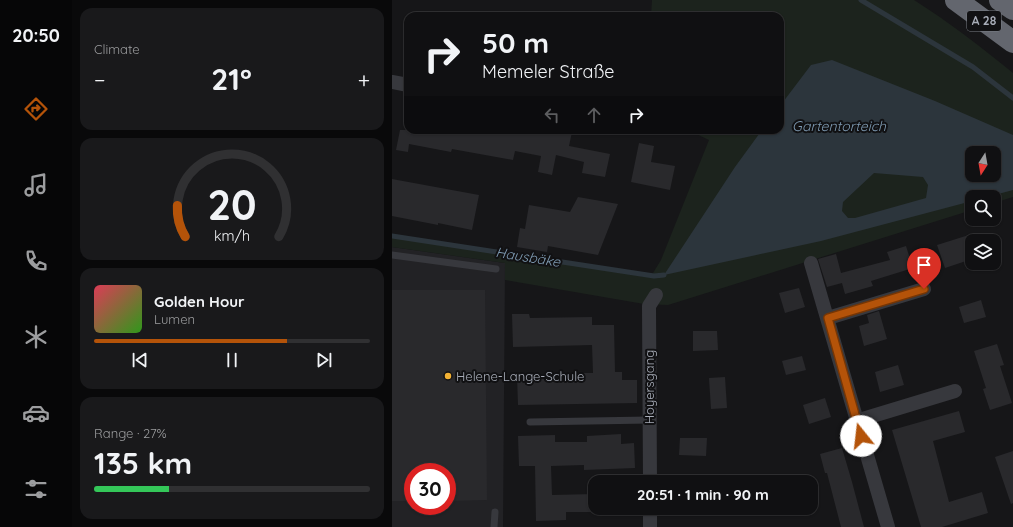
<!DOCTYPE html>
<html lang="en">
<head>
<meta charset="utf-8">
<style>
  body { margin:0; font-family:Quicksand,sans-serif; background:#19191b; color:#f1f3f6; height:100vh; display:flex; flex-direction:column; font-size:15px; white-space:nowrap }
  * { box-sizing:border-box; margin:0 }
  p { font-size:13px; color:#9c9d9f }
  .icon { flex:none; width:22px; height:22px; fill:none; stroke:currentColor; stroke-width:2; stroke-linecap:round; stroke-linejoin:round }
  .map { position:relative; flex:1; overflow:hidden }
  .panel { display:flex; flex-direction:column; gap:8px; padding:8px; background:#09090a; width:320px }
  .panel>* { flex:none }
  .hud { position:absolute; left:12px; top:12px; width:380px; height:122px; border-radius:12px; box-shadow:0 1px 3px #0004,0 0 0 1px #303032; background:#101012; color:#f1f3f6; overflow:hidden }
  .needle { width:26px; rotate:191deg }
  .buttons { position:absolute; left:573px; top:146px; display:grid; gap:8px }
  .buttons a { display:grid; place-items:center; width:36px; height:36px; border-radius:8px; background:#101012; box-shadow:0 1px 3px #0004,0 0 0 1px #303032; font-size:20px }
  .speed { position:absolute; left:12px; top:463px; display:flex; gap:8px; font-size:20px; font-weight:700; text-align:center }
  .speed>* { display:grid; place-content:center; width:52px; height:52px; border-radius:50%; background:#101012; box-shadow:0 1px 3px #0004,0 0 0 1px #303032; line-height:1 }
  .speed .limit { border:6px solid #d22; background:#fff; color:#111 }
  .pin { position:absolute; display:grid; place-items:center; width:34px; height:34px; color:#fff; margin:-41px -17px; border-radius:50% 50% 50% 0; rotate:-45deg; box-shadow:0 0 4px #0007 }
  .pin .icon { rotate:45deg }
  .me { position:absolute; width:44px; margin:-22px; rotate:344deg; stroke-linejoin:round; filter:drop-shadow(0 0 3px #0008) }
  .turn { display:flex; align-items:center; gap:14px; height:84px; padding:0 12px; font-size:18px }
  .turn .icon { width:52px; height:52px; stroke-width:2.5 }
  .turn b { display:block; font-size:28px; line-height:34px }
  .lanes { display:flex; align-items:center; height:38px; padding:0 12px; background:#0003; justify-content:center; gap:20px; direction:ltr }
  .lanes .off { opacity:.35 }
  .big { font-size:30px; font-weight:700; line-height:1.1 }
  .panel .card { flex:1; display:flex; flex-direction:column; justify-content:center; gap:6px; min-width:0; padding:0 14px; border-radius:12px; background:#19191b }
  .panel .dial { align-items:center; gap:0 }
  .dial svg { height:104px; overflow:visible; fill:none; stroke:#303032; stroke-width:7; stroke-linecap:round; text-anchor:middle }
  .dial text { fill:#f1f3f6; stroke:none }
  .song { display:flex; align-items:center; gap:12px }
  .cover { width:48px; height:48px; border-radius:6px; background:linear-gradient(135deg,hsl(350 70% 55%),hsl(110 70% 35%)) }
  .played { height:4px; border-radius:2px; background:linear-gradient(90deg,#b45309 70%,#303032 70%) }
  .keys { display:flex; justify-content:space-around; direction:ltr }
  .heat { display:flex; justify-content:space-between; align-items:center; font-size:22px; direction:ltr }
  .charge { height:6px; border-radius:3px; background:linear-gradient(90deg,#34c759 27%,#303032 0) }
  .trip { position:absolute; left:196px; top:475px; width:230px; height:40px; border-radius:12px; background:#101012; box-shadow:0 1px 3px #0004,0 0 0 1px #303032; font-weight:700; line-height:40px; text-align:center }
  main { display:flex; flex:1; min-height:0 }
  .tabs { display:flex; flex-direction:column; width:72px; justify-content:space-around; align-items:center; background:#060607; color:#9c9d9f }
  .tabs .icon { width:28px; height:28px }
  .tabs .active { color:#b45309 }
  .tabs b { font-size:18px; color:#f1f3f6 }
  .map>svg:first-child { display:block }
</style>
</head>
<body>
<main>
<nav class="tabs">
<b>20:50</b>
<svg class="icon active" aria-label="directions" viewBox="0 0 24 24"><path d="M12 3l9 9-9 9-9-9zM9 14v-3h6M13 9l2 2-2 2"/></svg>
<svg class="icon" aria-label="music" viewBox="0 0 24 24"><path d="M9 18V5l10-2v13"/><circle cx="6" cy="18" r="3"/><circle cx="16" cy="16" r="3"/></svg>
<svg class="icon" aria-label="phone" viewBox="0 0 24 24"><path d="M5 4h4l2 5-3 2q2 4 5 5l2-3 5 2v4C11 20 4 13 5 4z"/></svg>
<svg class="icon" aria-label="climate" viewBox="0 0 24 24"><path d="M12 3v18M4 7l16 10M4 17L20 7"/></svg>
<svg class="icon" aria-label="car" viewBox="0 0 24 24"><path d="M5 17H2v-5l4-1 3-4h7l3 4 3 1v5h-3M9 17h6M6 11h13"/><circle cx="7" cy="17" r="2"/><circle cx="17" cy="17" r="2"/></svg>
<svg class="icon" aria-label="filters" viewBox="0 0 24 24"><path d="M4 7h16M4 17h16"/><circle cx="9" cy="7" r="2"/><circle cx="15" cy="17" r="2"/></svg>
</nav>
<section class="panel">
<div class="card"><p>Climate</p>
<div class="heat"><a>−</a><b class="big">21°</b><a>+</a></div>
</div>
<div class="card dial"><svg viewBox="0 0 100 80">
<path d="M14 69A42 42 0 1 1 86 69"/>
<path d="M14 69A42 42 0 0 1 8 45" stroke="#b45309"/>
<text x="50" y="56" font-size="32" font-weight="700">20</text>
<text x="50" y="72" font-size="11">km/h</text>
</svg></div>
<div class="card">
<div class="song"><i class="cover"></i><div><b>Golden Hour</b><p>Lumen</p></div></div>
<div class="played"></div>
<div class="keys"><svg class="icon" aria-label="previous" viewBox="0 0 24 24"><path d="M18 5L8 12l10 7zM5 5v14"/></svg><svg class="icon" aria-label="pause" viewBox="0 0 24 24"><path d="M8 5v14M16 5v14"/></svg><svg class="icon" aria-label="next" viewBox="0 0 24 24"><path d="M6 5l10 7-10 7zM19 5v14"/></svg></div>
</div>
<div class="card"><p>Range · 27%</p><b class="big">135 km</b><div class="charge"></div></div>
</section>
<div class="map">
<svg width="621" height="527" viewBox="0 0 621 527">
  <rect width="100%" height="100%" fill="#161618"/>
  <path fill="#222225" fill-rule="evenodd" d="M 0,247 L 113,263 L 111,527 L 0,527 ZM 21,472 L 55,472 L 55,506 L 21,506 Z"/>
  <path fill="#1c231d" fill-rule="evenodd" d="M 260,0 L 522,0 C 557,22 589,47 621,73 L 621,197 L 602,203 L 602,197 L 580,197 L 580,210 L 276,305 L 252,304 L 113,280 L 113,263 L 0,247 L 0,236 L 255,277 L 261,273 L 269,260 L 317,140 L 296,130 L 388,130 L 388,16 L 259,16 ZM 580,153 L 602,153 L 602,175 L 580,175 Z"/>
  <path fill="#2c353c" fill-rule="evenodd" d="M 440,60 L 543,101 L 621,135 L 621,190 L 595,197 L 580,197 L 580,201 L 429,241 L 272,275 L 343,167 L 370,130 L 388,130 L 388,106 L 419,65 ZM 580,153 L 602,153 L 602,175 L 580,175 ZM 482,173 L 531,177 L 536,185 L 534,198 L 463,218 L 456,218 L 450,211 L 451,202 Z"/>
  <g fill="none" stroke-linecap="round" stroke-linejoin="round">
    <g stroke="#2c353c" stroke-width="5">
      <polyline points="469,0 581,67 621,98"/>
      <polyline points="0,236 262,276 272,275"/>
    </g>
  </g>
  <g fill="#29292c">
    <polygon points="8,130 172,130 180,132 177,146 218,154 213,177 190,173 192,162 164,155 160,175 146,172 149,156 123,151 121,160 60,149 59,152 17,144 16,152 4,150"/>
    <polygon points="247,143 262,146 259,162 283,166 278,190 239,182"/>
    <polygon points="0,179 87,195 80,230 46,223 46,225 0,216"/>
    <polygon points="186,197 226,204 206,255 156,246 155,252 125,247 128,228 133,229 137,205 178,212"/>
    <polygon points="580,234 580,259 553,268 545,245"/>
    <polygon points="514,246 521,268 479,281 481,286 453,294 450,283 435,287 426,259 444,254 449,273 498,260 495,252"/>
    <polygon points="407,288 413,307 393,313 387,293"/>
    <polygon points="0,290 93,290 95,500 55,501 55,472 21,472 21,501 0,501"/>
    <polygon points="589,300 594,317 572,323 567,307"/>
    <polygon points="487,311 495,339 472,346 467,326 477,323 475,315"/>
    <polygon points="120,314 137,314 138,318 200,317 200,325 222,325 223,372 230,372 230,380 245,380 245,403 126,405 125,376 162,376 162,382 192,382 192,373 201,373 200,345 121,347"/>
    <polygon points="301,331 325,331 326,350 301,351"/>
    <polygon points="605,344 612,365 608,366 620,403 598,410 591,389 594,388 582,351"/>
    <polygon points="410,356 414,370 394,375 390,361"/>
    <polygon points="506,365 512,385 488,392 483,372"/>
    <polygon points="333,377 335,408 319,409 317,378"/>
    <polygon points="433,398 439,417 417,424 411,405"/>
    <polygon points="567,411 573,432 541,441 557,502 590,492 596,513 550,527 529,527 500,430"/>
    <polygon points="229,434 229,444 242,443 243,468 192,470 192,465 159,466 160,495 203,494 203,512 174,512 174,520 144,521 143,466 127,466 126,436 163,435 163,442 195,442 195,436"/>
    <polygon points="288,438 315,438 314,456 287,455"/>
    <polygon points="450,448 460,482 472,527 449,527 435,473 433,473 428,454"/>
    <polygon points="621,451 621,503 619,504 603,457"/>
  </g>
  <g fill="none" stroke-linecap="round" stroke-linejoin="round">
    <g stroke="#37383d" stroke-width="7">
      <polyline points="0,255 104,269"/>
      <polyline points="138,422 257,420"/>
      <polyline points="102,527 103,512"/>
    </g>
    <g stroke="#37383d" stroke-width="14">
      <polyline points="0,82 16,85"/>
      <polyline points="419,263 496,527"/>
      <polyline points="436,318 532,289"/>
      <polyline points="464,421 563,391"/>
      <polyline points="258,482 257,306 264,295"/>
      <polyline points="258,508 258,527"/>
    </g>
    <g stroke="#63666e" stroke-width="22">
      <polyline points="564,0 621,42"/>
      <polyline points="608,0 621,9"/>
    </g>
  </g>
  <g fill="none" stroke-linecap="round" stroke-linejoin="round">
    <defs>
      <polyline id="route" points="469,436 436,318 532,289"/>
    </defs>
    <use href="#route" stroke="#753606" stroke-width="10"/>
    <use href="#route" stroke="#b45309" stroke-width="7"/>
  </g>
  <circle fill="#f2b134" stroke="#111113" stroke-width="1.5" cx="56" cy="376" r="4"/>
  <g text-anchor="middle" stroke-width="4" stroke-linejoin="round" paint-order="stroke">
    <rect fill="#111113" stroke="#7b7e86" stroke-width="1" x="575" y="11" width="34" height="20" rx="3"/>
    <g font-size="12" font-weight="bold" fill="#a8adb8">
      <text x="592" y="25">A 28</text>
    </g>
    <g font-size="13" fill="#a8adb8" stroke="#111113" text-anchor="start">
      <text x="64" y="381">Helene-Lange-Schule</text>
    </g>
    <g font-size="13" fill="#a8adb8" stroke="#111113">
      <text transform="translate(257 387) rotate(-90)" y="5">Hoyersgang</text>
    </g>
    <g font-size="14" font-style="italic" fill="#7f9bb3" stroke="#111113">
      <text x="447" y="131">Gartentorteich</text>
      <text transform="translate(136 257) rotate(9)" y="5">Hausbäke</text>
    </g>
  </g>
</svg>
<div class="buttons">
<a><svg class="needle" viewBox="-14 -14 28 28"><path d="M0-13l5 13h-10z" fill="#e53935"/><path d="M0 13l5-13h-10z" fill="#9c9d9f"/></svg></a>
<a><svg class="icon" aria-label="search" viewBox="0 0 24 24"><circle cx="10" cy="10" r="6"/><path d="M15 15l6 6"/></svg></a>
<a><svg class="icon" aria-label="layers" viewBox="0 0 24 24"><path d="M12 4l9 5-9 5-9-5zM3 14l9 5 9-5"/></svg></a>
</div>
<div class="speed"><div class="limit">30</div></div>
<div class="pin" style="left:532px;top:289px;background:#d93025"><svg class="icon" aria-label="arrive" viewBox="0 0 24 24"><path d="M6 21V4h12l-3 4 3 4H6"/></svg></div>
<svg class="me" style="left:469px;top:436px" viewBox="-20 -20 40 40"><circle r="19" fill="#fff"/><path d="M0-13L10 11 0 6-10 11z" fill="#b45309"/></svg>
<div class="trip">20:51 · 1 min · 90 m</div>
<div class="hud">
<div class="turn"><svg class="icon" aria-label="right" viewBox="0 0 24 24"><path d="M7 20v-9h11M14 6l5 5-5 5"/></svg><div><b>50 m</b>Memeler Straße</div></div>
<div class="lanes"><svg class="icon off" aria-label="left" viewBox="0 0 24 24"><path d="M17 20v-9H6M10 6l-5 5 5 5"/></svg><svg class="icon off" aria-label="ahead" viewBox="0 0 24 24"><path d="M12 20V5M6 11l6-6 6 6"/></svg><svg class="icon" aria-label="right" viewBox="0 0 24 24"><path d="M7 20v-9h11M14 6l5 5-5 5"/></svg></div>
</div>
</div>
</main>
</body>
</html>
